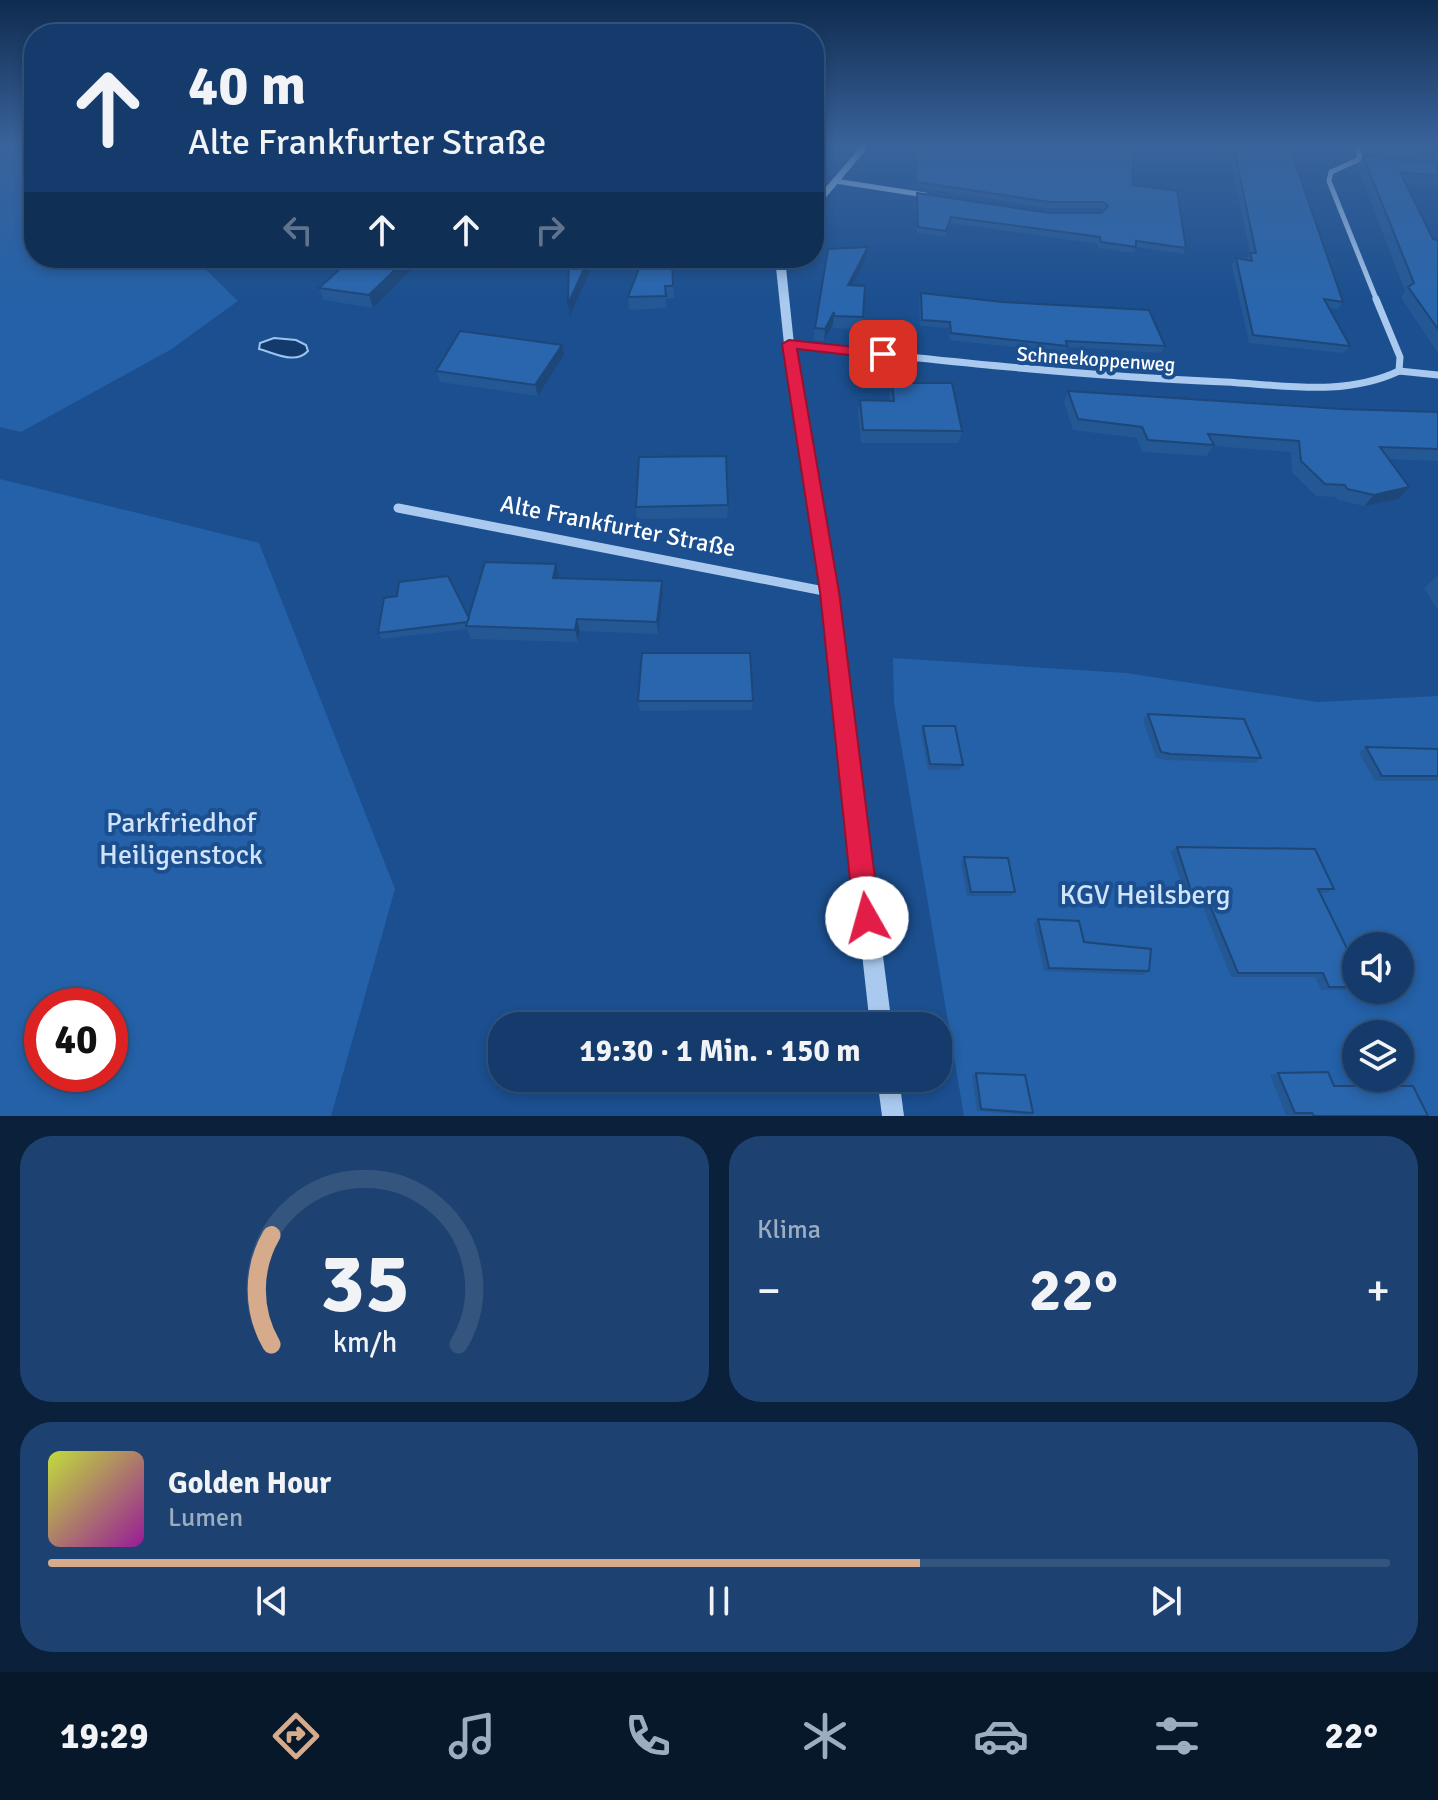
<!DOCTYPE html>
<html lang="de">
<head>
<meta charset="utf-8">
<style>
  body { margin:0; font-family:Signika,sans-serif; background:#1d4271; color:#f1f3f6; height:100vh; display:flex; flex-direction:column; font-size:30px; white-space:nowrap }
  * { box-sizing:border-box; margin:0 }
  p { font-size:26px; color:#9dadc1 }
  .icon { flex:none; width:44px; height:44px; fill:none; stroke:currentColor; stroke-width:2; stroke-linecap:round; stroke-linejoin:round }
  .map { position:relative; height:1116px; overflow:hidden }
  .details { display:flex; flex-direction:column; gap:20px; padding:20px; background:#0b203b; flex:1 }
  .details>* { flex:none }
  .top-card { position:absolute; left:24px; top:24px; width:800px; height:244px; border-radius:32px; box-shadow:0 4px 12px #0003,0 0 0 2px #33557e; background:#143b6b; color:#f1f3f6; overflow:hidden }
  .controls { position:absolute; left:1342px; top:932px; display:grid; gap:16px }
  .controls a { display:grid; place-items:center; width:72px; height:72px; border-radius:50%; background:#143b6b; box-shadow:0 4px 12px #0003,0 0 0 2px #33557e; font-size:40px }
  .speed { position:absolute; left:24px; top:988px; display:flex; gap:16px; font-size:40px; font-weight:700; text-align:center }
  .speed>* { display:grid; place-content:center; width:104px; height:104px; border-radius:50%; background:#143b6b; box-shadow:0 4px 12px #0003,0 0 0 2px #33557e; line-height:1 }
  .speed .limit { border:12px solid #d22; background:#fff; color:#111 }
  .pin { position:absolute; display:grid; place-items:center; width:68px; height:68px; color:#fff; margin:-34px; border-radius:16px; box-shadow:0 4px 12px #0006 }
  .me { position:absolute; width:88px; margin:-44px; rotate:353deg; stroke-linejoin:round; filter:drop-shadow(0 0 6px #0008) }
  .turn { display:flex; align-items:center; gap:28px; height:168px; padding:0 32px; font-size:36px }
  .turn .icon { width:104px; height:104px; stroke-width:2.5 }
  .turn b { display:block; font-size:56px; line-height:68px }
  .lanes { display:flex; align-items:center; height:76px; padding:0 32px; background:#0003; justify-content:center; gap:40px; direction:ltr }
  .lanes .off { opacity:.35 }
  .big { font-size:60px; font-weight:700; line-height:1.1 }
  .details .tile { flex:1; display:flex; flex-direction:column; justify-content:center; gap:12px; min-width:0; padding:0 28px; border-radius:32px; background:#1d4271 }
  .details .dial { align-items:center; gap:0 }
  .dial svg { height:208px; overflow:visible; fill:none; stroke:#33557e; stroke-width:7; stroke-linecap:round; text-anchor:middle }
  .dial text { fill:#f1f3f6; stroke:none }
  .song { display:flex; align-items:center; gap:24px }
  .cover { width:96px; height:96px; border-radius:12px; background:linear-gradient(135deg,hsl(70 70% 55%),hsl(300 70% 35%)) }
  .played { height:8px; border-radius:4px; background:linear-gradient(90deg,#d6ab8b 65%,#33557e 65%) }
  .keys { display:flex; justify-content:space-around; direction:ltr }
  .heat { display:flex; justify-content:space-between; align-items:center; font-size:44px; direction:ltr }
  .details .tiles { flex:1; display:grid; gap:20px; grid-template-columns:1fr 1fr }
  .tile:last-child { grid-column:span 2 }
  .trip { position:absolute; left:488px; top:1012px; width:464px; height:80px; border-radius:32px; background:#143b6b; box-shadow:0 4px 12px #0003,0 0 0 2px #33557e; font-weight:700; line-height:80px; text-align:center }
  .tabs { display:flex; height:128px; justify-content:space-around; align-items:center; background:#08182b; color:#9dadc1 }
  .tabs .icon { width:56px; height:56px }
  .tabs .on { color:#d6ab8b }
  .tabs b { font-size:36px; color:#f1f3f6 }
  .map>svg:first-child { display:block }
</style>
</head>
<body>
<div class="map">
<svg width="1438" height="1116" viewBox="0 0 1438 1116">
  <rect width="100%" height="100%" fill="#1b4f8f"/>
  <g fill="#2461a8" fill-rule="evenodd">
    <polygon points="0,145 34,145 34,258 194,258 238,301 170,350 21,432 0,427"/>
    <path d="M 0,479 L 259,543 L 395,889 L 331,1116 L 0,1116 ZM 110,1006 L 110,1074 L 42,1074 L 42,1006 Z"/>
    <path d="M 893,658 L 1126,673 L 1317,702 L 1438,696 L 1438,1116 L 964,1116 L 894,703 ZM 1356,946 L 1400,946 L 1400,990 L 1356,990 ZM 1356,1034 L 1400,1034 L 1400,1078 L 1356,1078 Z"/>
  </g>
  <path fill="#123a6d" stroke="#9cc4f0" stroke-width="2" d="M 274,338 L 296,340 L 306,345 L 308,351 C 295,365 275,353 259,349 L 260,343 Z"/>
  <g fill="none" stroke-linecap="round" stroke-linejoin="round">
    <g stroke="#a9c9ee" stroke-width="5">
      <polyline points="1357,145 1360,159 1331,172 1329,181 1377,301"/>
      <polyline points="835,181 925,195"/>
    </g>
    <g stroke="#a9c9ee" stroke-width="7">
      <polyline points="1376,299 1400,357 1399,371"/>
      <path d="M 789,344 C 934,360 1079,376 1225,382 C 1284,385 1344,397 1399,371"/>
      <polyline points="1399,371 1438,375"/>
    </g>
    <polyline stroke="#a9c9ee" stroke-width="9" points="398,508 829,592"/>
    <g fill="#a9c9ee" fill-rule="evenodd">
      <polygon points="862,145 870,145 817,208 814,209 814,201"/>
      <polygon points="775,258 785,258 794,344 836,592 892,1026 870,1026 822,592 784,344"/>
      <polygon points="877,1078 899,1078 904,1116 882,1116"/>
    </g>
  </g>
  <g fill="#245895">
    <polygon points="913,145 1134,145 1132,185 1186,248 1183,254 1136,247 1134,253 1098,248 1098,244 950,223 945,237 917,233 916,199 917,193 1050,213 1102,213 1104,211 1101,208 1048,208 915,187"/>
    <polygon points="1229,145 1289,145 1343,302 1338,309 1329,308 1350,346 1344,353 1249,343 1232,266 1236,258 1246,260 1250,253 1230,158"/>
    <polygon points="1349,145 1359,145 1353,156"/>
    <polygon points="1360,145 1438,145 1438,162 1365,154"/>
    <polygon points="1363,156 1438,163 1438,187 1405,183 1433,239 1438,240 1438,353 1401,298 1405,291 1357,166"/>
    <polygon points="868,247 866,259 852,285 863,317 861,329 832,328 833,324 824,341 814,340 815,328"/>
    <polygon points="332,258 423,258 373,308 324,300 319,288 344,266 335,266"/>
    <polygon points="443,258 487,258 486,262 445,264"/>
    <polygon points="526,258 596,258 570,316 569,262 527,263"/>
    <polygon points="672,258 674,298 666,299 666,308 629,310 628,297"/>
    <polygon points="921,293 1165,346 1161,353 1067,347 1065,353 950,340 949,328 920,326 919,299"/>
    <polygon points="564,355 538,396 440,382 436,371"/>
    <polygon points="892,383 962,431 958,443 861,443 858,412 860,400 890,401 889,395"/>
    <polygon points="1068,391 1341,409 1438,412 1438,461 1389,459 1409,487 1399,499 1364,506 1338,500 1336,497 1316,496 1292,472 1291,452 1213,446 1207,456 1142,452 1137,438 1073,430 1064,402"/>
    <polygon points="728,505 727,518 637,519 636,507"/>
    <polygon points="556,564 559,578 662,581 663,594 658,634 580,631 578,642 471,639 467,629 382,639 378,633 397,596 469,618"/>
    <polygon points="1438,575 1438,610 1424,588"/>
    <polygon points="638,701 753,701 752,710 640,711"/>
    <polygon points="1148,714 1261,758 1255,763 1166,760 1156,758 1143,720"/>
    <polygon points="923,726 963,765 960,770 928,770 921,731"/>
    <polygon points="1366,747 1438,749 1438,781 1375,781 1359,753"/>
    <polygon points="1177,847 1334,889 1326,893 1321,893 1356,967 1356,990 1357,990 1321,990 1315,977 1231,977 1203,907 1194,907 1190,896 1185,895 1171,852"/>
    <polygon points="964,857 1015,892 1011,896 967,896 961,862"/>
    <polygon points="1038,919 1084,942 1149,971 1143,975 1044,971 1034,924"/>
    <polygon points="976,1073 1033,1113 1028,1115 977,1111 972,1075"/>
    <polygon points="1278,1073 1334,1086 1428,1116 1286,1115 1270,1075"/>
  </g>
  <g fill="#1d4779">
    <polygon points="868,247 866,259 846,297 848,285"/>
    <polygon points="407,258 423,258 373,308 369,295"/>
    <polygon points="589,258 596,258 570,316 568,304"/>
    <polygon points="834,312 833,324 824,341 825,329"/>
    <polygon points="562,345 564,355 538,396 535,385"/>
    <polygon points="1409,487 1399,499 1364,506 1374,495"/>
    <polygon points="556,564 559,576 556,590 553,578"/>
    <polygon points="662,581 663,594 658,634 657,622"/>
    <polygon points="577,619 580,631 578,642 575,630"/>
  </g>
  <g fill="#2a66ad" stroke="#1d4779" stroke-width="2">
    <polygon points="915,145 1134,145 1132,185 1177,191 1186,248 1136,241 1136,247 1101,242 1100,237 951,217 946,231 918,227 917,193 1050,213 1102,213 1108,206 1103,202 1050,202 916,182"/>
    <polygon points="1233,145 1289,145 1343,302 1324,299 1350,346 1253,335 1236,258 1252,261 1250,253 1256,253"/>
    <polygon points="1378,145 1438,145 1438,152"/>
    <polygon points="1363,156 1438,163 1438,176 1400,172 1433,239 1438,240 1438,329 1408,287 1414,283"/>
    <polygon points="868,247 848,285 865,286 863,317 834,316 834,312 825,329 815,328 828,249"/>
    <polygon points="352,258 407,258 369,295 319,288"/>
    <polygon points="569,258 589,258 568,304"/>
    <polygon points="643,258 672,258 673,286 665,286 666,296 628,297"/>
    <polygon points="921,293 1002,302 1149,310 1165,346 1066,341 1067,346 951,333 950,322 922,320"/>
    <polygon points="460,331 562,345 535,385 436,371"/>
    <polygon points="892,383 952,383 962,431 863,430 860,400 894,401"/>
    <polygon points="1068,391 1341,409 1438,412 1438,449 1380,447 1409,487 1374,495 1347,489 1345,485 1325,484 1301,461 1299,441 1208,434 1214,445 1148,440 1142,427 1078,419"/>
    <polygon points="726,456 728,505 636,507 639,457"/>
    <polygon points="485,562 556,564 553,578 662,581 657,622 577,619 575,630 466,626"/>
    <polygon points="448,576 469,618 467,622 378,633 384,598 397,596 399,582"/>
    <polygon points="642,653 750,653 753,701 638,701"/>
    <polygon points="1148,714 1244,719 1261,758 1171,754 1161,752"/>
    <polygon points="923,726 955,726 963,765 930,764"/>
    <polygon points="1366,747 1438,749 1438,776 1382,776"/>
    <polygon points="1177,847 1315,849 1334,889 1318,889 1356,967 1356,987 1329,987 1323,973 1238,973 1209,903 1200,902 1196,891 1191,891"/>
    <polygon points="964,857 1008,858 1015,892 971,892"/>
    <polygon points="1038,919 1079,921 1084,942 1151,949 1149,971 1049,968"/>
    <polygon points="1328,1072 1334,1086 1413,1086 1428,1116 1314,1116 1312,1113 1295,1113 1278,1073"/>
    <polygon points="976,1073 1025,1075 1033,1113 981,1109"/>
  </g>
  <linearGradient id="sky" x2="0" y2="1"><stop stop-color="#0f2b4f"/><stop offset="0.48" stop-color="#39639b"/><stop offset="1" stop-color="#39639b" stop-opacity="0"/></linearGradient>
  <rect width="1438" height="301" fill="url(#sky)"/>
  <polygon fill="#e11d48" stroke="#92132f" stroke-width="2" points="789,340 883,350 890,354 883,359 797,349 839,592 880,918 876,927 867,931 858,927 854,918 820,592 782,344"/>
  <g text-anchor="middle" stroke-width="8" stroke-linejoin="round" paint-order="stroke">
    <g font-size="20" fill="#fff" stroke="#1b4f8f">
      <text transform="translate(1096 359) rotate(4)" y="7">Schneekoppenweg</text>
    </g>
    <g font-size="24" fill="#fff" stroke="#1b4f8f">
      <text transform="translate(618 526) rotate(11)" y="8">Alte Frankfurter Straße</text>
    </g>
    <g font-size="28" fill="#cfe3fa" stroke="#1b4f8f">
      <text x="181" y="832">Parkfriedhof<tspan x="181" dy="32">Heiligenstock</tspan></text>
      <text x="1145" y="904">KGV Heilsberg</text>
    </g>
  </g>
</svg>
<div class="controls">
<a><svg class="icon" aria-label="sound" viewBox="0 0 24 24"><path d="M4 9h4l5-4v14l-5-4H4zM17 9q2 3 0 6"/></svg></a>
<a><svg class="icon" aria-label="layers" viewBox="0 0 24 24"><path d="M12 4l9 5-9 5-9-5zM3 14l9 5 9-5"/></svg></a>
</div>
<div class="speed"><div class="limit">40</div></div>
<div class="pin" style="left:883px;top:354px;background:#d93025"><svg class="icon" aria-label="arrive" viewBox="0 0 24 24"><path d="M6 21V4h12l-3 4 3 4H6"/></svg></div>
<svg class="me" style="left:867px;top:918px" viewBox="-20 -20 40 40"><circle r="19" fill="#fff"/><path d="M0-13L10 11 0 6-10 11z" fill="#e11d48"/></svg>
<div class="trip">19:30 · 1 Min. · 150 m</div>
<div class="top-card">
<div class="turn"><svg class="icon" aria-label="ahead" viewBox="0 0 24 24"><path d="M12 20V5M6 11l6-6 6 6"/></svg><div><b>40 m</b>Alte Frankfurter Straße</div></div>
<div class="lanes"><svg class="icon off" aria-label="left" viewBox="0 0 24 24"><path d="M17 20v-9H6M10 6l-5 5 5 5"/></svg><svg class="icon" aria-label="ahead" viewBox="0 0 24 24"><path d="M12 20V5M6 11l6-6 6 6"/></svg><svg class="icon" aria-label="ahead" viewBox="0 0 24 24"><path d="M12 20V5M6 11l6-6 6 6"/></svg><svg class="icon off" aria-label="right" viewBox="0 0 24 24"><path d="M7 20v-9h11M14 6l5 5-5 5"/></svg></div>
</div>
</div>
<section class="details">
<div class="tiles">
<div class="tile dial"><svg viewBox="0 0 100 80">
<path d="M14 69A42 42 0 1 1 86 69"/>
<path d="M14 69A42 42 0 0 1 14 27" stroke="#d6ab8b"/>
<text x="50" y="56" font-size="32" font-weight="700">35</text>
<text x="50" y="72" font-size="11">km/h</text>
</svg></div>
<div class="tile"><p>Klima</p>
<div class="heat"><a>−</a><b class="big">22°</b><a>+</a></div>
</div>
<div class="tile">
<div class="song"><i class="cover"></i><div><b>Golden Hour</b><p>Lumen</p></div></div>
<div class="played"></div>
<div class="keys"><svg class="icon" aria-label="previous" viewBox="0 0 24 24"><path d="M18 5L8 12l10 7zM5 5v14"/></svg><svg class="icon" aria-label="pause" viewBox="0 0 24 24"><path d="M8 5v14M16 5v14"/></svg><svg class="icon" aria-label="next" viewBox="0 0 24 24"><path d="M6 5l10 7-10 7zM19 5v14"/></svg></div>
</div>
</div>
</section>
<nav class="tabs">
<b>19:29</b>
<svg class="icon on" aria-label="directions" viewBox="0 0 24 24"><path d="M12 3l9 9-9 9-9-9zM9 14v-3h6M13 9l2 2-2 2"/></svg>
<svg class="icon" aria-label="music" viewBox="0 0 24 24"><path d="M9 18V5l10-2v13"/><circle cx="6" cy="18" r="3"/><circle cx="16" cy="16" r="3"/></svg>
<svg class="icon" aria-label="phone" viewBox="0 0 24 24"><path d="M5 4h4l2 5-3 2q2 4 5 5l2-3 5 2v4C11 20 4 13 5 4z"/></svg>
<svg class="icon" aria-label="climate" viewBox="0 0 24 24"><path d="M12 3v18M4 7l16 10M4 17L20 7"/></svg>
<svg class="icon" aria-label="car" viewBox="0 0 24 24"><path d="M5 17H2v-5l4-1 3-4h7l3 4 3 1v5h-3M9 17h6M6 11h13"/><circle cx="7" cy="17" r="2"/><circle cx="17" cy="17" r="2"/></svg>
<svg class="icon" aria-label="filters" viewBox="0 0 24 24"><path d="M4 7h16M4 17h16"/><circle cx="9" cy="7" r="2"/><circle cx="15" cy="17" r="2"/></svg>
<b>22°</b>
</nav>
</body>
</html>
